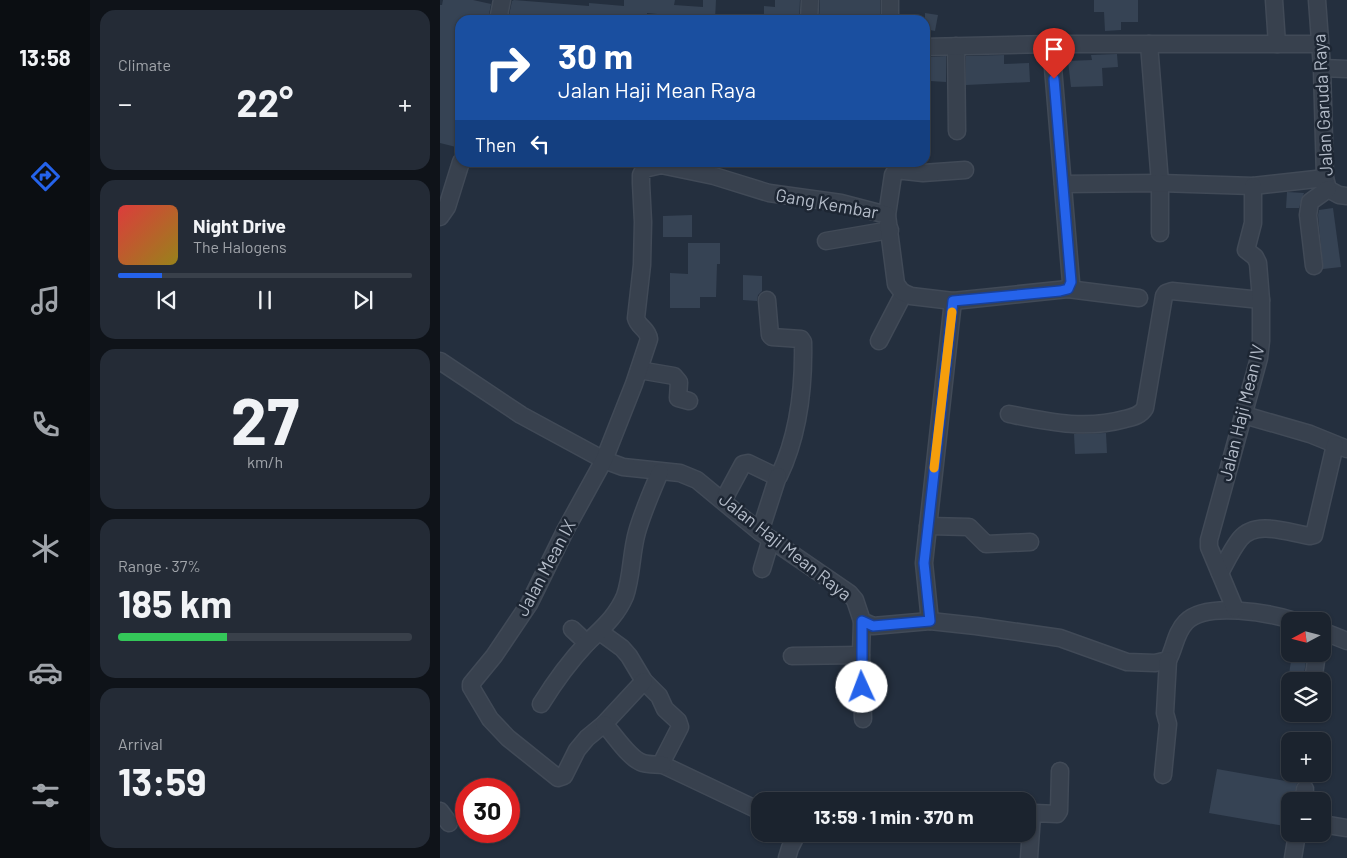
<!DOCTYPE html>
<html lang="en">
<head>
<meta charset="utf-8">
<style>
  body { margin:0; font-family:Barlow,sans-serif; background:#242b36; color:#f1f3f6; height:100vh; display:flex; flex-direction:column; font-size:19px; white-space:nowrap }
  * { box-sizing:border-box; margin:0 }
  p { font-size:16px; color:#a0a4aa }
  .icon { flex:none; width:28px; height:28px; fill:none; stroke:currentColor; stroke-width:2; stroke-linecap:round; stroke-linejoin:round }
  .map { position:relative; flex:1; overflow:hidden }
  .panel { display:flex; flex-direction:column; gap:10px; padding:10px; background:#0f1319; width:350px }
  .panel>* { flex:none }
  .hud { position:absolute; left:15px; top:15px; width:475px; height:152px; border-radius:15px; box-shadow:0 1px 4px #0004,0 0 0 1px #39404a; background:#1a4fa0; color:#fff; overflow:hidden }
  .needle { width:32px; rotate:263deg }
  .buttons { position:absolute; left:841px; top:612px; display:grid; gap:10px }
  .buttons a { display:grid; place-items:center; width:50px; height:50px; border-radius:10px; background:#1b232e; box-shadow:0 1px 4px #0004,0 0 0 1px #39404a; font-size:25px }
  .speed { position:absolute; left:15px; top:778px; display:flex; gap:10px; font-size:25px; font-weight:700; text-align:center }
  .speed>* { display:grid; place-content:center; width:65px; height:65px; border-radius:50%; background:#1b232e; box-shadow:0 1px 4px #0004,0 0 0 1px #39404a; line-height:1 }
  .speed .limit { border:8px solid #d22; background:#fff; color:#111 }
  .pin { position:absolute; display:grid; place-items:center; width:42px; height:42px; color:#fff; margin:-51px -21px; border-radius:50% 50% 50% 0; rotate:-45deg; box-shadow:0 0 5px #0007 }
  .pin .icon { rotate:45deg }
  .me { position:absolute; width:55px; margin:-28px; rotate:358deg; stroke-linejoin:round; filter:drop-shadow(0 0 4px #0008) }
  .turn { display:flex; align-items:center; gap:18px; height:105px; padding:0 20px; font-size:22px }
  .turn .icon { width:65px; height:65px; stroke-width:2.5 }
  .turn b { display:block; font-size:35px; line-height:42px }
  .then { display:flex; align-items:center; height:48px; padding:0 20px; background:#0003; gap:10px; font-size:19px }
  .big { font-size:38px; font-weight:700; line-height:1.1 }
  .panel .card { flex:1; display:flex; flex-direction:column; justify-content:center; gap:8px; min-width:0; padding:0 18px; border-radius:15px; background:#242b36 }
  .panel .dial { align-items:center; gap:0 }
  .dial b { font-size:65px; line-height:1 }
  .song { display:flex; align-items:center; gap:15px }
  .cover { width:60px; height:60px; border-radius:8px; background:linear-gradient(135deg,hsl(0 70% 55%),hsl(50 70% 35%)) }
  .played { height:5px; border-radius:2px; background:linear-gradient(90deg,#2563eb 15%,#39404a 15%) }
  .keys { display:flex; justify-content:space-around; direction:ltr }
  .heat { display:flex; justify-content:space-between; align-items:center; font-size:28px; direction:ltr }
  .charge { height:8px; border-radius:4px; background:linear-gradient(90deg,#34c759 37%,#39404a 0) }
  .trip { position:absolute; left:311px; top:792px; width:285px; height:50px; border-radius:15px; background:#1b232e; box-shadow:0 1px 4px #0004,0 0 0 1px #39404a; font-weight:700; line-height:50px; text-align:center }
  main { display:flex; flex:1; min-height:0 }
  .menu { display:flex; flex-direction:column; width:90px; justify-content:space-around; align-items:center; background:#0b0e12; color:#a0a4aa }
  .menu .icon { width:35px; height:35px }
  .menu .active { color:#2563eb }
  .menu b { font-size:22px; color:#f1f3f6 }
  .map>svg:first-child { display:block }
</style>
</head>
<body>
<main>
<nav class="menu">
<b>13:58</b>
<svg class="icon active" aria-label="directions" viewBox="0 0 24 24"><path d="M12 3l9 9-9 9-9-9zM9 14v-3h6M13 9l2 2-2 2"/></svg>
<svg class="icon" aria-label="music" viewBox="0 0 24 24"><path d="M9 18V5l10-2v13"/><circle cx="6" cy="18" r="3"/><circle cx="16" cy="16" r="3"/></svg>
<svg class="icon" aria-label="phone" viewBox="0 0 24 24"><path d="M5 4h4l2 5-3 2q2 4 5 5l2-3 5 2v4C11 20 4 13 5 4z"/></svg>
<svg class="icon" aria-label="climate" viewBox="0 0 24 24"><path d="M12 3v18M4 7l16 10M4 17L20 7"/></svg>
<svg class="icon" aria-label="car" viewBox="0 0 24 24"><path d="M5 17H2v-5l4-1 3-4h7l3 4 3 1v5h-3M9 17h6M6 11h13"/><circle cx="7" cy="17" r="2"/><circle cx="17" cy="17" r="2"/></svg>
<svg class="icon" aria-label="filters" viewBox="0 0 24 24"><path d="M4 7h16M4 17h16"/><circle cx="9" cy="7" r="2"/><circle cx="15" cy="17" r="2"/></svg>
</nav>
<section class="panel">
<div class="card"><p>Climate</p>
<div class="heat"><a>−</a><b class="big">22°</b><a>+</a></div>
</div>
<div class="card">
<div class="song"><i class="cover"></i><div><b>Night Drive</b><p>The Halogens</p></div></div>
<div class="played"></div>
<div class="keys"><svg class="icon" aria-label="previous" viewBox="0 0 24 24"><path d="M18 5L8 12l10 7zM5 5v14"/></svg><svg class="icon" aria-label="pause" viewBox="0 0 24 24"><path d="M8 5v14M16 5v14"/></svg><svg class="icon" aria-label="next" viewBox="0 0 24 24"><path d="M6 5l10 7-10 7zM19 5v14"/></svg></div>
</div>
<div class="card dial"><b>27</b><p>km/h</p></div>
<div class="card"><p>Range · 37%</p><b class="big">185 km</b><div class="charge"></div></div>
<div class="card"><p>Arrival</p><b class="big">13:59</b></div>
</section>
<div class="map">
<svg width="907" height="858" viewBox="0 0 907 858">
  <rect width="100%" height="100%" fill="#242f3e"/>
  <g fill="#364354">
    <polygon points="3,0 33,0 51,4 48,20 20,20 20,105 17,125 20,126 20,148 0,143 0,5 2,5"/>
    <polygon points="74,0 149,6 149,3 184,6 184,0 235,0 234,5 263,7 263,0 276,0 275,20 256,20 248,19 248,17 207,13 207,20 68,20 72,1"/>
    <polygon points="335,0 360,0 359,20 324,20 324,6 335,7"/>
    <polygon points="380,0 440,0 440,20 379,20"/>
    <polygon points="654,0 698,0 698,22 681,22 681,30 665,31 664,12 654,12"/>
    <polygon points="485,13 498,15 495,31 485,29"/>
    <polygon points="677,54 678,67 662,68 663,86 631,87 628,61 652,60 651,55"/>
    <polygon points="564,55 564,64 589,63 590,82 526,85 526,56"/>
    <polygon points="506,56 506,82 490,81 491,57"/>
    <polygon points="847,192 864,193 859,208 846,208"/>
    <polygon points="893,208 901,267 883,269 878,215 879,210"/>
    <polygon points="252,215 252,237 223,237 223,216"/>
    <polygon points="248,243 280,243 280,264 277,264 276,297 260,297 260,308 230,308 230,273 248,274"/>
    <polygon points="303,275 322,276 322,291 318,295 317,301 303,300"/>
    <polygon points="666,433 667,453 635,454 634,434"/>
    <polygon points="852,654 867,654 863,681 848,681"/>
    <polygon points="777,769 857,783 853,801 850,801 850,827 769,813"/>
  </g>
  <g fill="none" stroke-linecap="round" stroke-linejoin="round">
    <defs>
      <g id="minor">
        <polyline points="450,0 450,20"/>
        <polyline points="834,0 837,44"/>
        <polyline points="877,0 882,68 885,178 888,189 899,195 907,196"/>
        <polyline points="58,20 62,0"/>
        <polyline points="369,20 370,0"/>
        <polyline points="611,44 631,282 628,289"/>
        <polyline points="709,44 720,183 720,233"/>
        <polyline points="516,46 517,131"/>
        <polyline points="485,47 611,44 880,44"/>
        <polyline points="882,68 907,69"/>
        <polyline points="623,184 720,183 813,186 885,178"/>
        <polyline points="447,215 453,175 456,170 483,173 525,170"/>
        <polyline points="0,217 7,207 21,162"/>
        <polyline points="386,241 450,230"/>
        <polyline points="874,266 868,215 870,202 888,189"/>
        <polyline points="439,341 464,293"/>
        <path d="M 0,361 L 81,415 L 164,460 L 183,467 L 240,473 L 257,480 L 320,532 L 409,593 L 415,600 L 422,621 L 433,626 L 490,621 L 536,626 L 620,638 L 687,662 L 715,663 L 728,660 C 735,648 735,633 746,622 C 766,601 830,613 855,621"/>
        <polyline points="199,370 234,376 239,382 238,398 249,401"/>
        <path d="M 569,414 C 610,422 645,430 685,419 C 694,417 701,415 705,408 L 724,296 L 726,293 L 732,291 L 821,300"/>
        <polyline points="804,415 870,434 907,449"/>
        <path d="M 283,501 L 303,464 L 308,463 L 335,476 L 339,476 C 359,434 364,387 363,342 L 361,339 L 332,337 L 330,335 L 327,300"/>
        <polyline points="488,526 529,527 546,544 590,542"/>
        <polyline points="320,532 338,476"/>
        <polyline points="322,569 331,539"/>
        <path d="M 780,573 C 786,562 792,549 800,539 C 816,519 849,533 870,536 L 874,535 L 895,445"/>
        <polyline points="795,609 769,547 769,540 819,358 821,341 821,300 818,263 815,257 806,250 813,223 813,186"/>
        <polyline points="422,621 421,655 423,719"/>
        <polyline points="490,621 484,563 513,301"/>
        <polyline points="132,629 147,643"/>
        <polyline points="882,631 907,641"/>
        <polyline points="160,632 182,648 189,656 204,681 219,696 225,709 238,721 240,727 224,758 223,765 320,811"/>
        <polyline points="352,656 421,655"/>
        <path d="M 204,681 L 164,724 L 147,738 L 137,750 L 124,776 L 118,778 L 68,738 L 50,719 L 31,687 L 31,684 L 54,656 L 89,604 L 126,529 L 164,460 L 194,384 L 209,339 C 208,329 198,327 196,318 L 202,265 L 203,222 L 201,183 L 201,175 L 204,169 L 221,165 L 274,176 L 329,193 L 401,203 L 447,215 L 456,284 L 462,292 L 471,296 L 513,301 L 628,289 L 699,298"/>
        <polyline points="873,681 877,654"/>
        <path d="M 101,704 C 114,683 130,661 147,643 C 162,628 176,617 185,596 C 192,576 191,553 197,532 C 203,511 212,491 220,472"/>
        <path d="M 164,724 C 175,735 189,759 203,763 C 209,765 217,764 223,765"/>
        <polyline points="723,775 728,724 725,713 728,660"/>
        <polyline points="398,801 401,801"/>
        <polyline points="863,801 865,789"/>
        <polyline points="0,811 9,823"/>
        <polyline points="882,824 907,828"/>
        <polyline points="347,858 350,848 357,834"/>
        <polyline points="589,858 592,815 594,813 617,814 619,811 620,771"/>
        <polyline points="853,858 857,834"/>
      </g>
    </defs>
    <use href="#minor" stroke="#414a57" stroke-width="19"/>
    <use href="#minor" stroke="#38414e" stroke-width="16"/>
  </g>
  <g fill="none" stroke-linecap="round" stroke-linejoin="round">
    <defs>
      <polyline id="route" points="422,687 422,621 433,626 490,621 484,563 513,301 620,291 628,289 631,282 614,79"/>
    </defs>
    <use href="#route" stroke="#184099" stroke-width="12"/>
    <use href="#route" stroke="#2563eb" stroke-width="9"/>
    <polyline stroke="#f59e0b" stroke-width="9" points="494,468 512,312"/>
  </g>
  <g text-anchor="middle" stroke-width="5" stroke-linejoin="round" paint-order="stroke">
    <g font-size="18" fill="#b4bcc9" stroke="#1d2633">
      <text transform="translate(883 105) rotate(-93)" y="6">Jalan Garuda Raya</text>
      <text transform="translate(387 204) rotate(10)" y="6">Gang Kembar</text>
      <text transform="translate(802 413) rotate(-76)" y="6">Jalan Haji Mean IV</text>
      <text transform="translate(345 547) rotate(38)" y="6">Jalan Haji Mean Raya</text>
      <text transform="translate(106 568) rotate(-62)" y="6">Jalan Mean IX</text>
    </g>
  </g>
</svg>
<div class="buttons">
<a><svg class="needle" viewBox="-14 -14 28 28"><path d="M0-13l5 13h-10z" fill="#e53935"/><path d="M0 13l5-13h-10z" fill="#a0a4aa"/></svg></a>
<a><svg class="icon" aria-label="layers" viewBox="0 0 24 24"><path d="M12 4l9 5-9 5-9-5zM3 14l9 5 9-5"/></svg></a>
<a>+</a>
<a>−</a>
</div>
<div class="speed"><div class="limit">30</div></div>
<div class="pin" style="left:614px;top:79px;background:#d93025"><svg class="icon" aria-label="arrive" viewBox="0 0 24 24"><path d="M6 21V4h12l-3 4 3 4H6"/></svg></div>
<svg class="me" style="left:422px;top:687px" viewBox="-20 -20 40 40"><circle r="19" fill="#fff"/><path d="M0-13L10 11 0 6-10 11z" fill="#2563eb"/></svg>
<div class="trip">13:59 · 1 min · 370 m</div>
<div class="hud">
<div class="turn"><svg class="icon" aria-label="right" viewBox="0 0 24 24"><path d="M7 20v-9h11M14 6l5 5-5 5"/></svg><div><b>30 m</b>Jalan Haji Mean Raya</div></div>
<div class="then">Then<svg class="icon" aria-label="left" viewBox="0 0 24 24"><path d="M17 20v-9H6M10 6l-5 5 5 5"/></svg></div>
</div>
</div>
</main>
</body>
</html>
